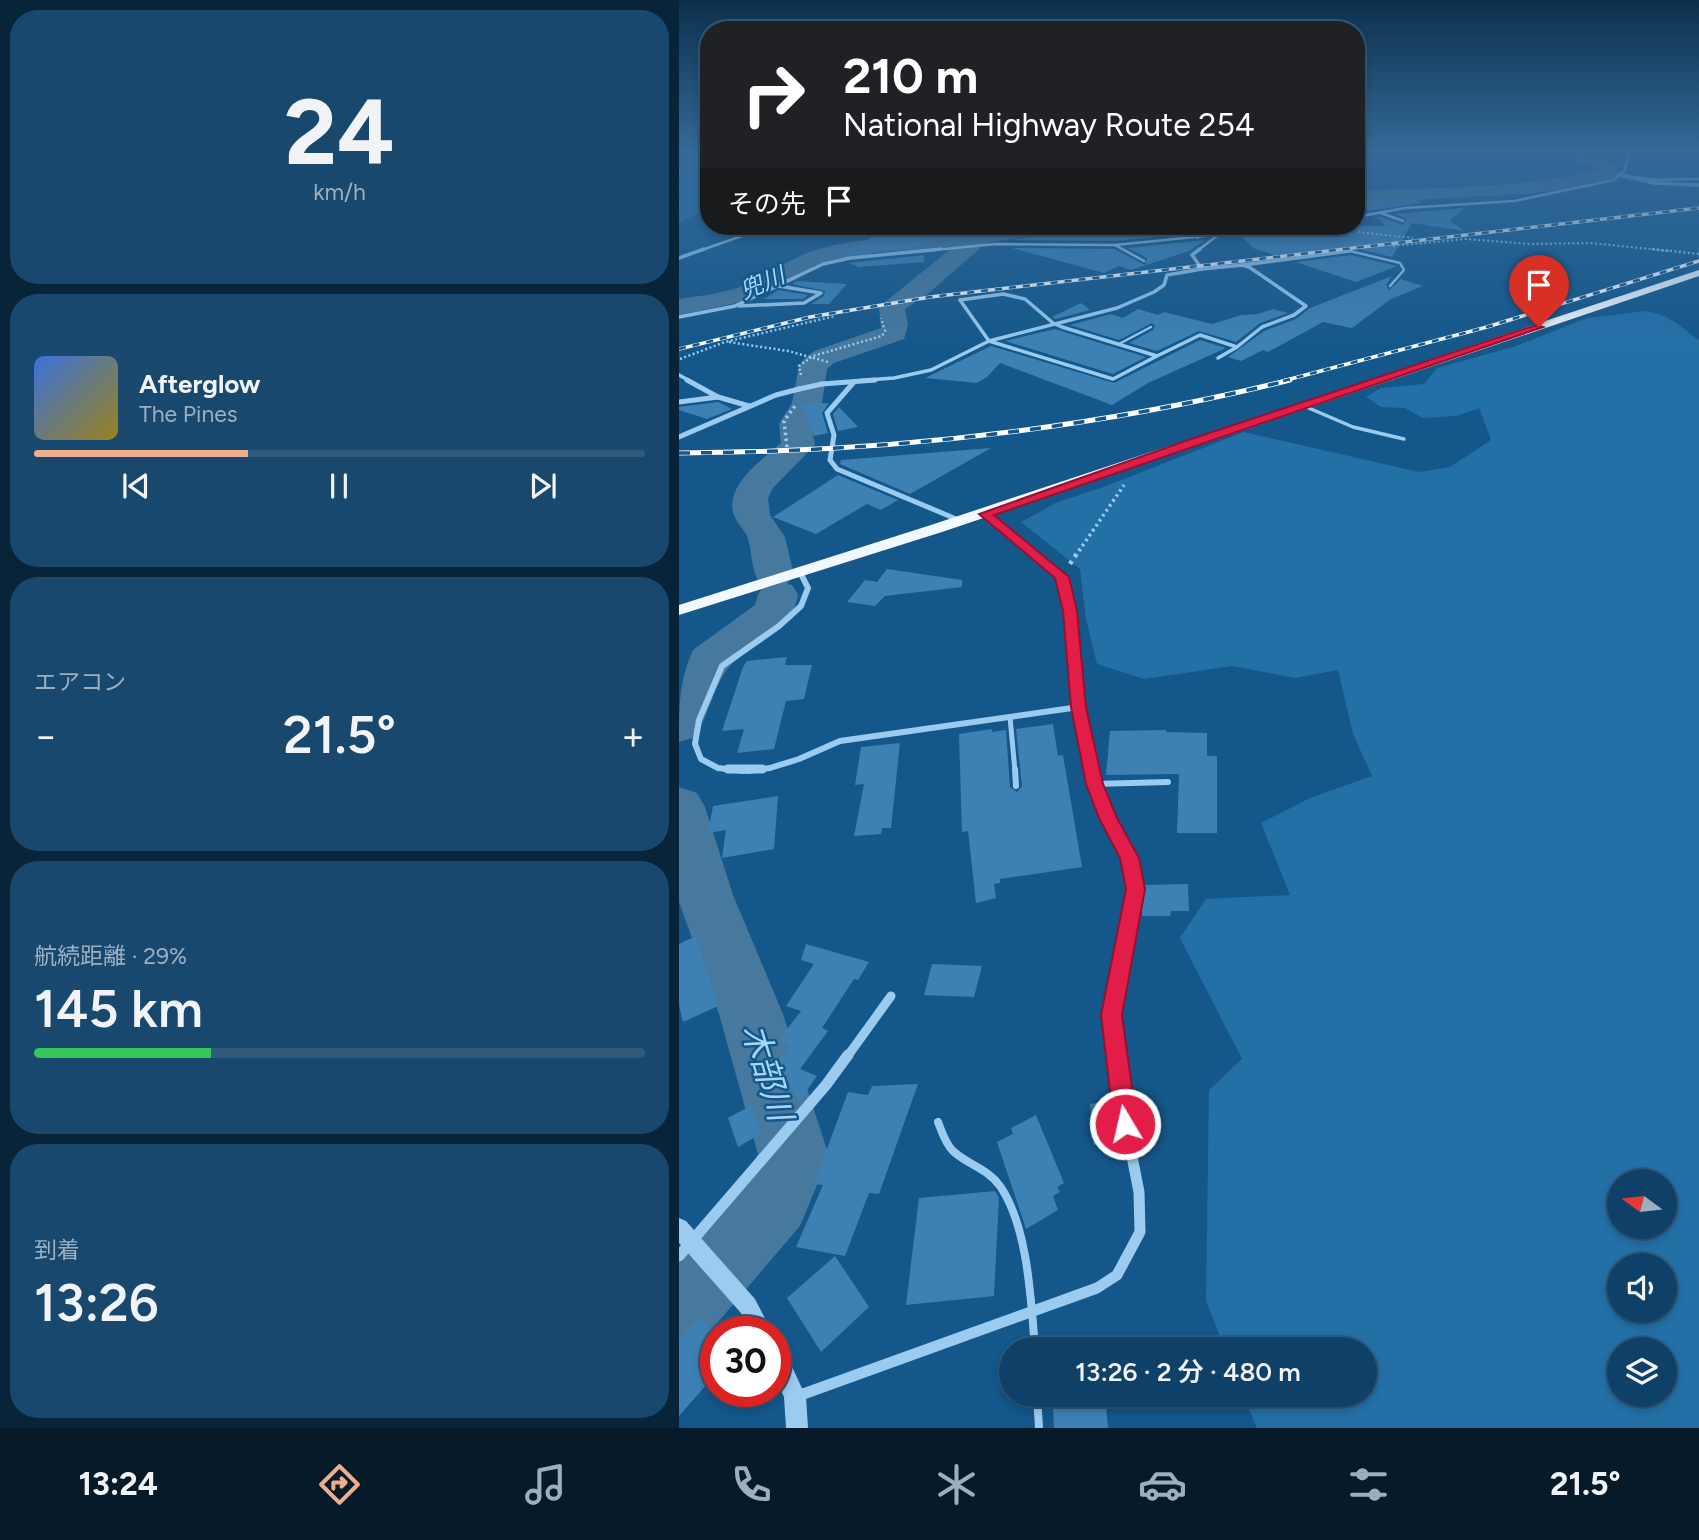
<!DOCTYPE html>
<html lang="ja">
<head>
<meta charset="utf-8">
<style>
  body { margin:0; font-family:Figtree,"Noto Sans JP",sans-serif; background:#18486e; color:#f1f3f6; height:100vh; display:flex; flex-direction:column; font-size:26px; white-space:nowrap }
  * { box-sizing:border-box; margin:0 }
  p { font-size:23px; color:#9bafc0 }
  .icon { flex:none; width:38px; height:38px; fill:none; stroke:currentColor; stroke-width:2; stroke-linecap:round; stroke-linejoin:round }
  .map { position:relative; flex:1; overflow:hidden }
  .side { display:flex; flex-direction:column; gap:10px; padding:10px; background:#082439; width:679px }
  .side>* { flex:none }
  .guide { position:absolute; left:21px; top:21px; width:665px; height:214px; border-radius:28px; box-shadow:0 4px 10px #0003,0 0 0 2px #2f5a7c; background:#202124; color:#fff; overflow:hidden }
  .needle { width:46px; rotate:285deg }
  .controls { position:absolute; left:928px; top:1169px; display:grid; gap:14px }
  .controls a { display:grid; place-items:center; width:70px; height:70px; border-radius:50%; background:#0f4168; box-shadow:0 4px 10px #0003,0 0 0 2px #2f5a7c; font-size:35px }
  .speed { position:absolute; left:21px; top:1316px; display:flex; gap:14px; font-size:35px; font-weight:700; text-align:center }
  .speed>* { display:grid; place-content:center; width:91px; height:91px; border-radius:50%; background:#0f4168; box-shadow:0 4px 10px #0003,0 0 0 2px #2f5a7c; line-height:1 }
  .speed .limit { border:10px solid #d22; background:#fff; color:#111 }
  .pin { position:absolute; display:grid; place-items:center; width:60px; height:60px; color:#fff; margin:-72px -30px; border-radius:50% 50% 50% 0; rotate:-45deg; box-shadow:0 0 7px #0007 }
  .pin .icon { rotate:45deg }
  .me { position:absolute; width:77px; margin:-38px; rotate:351deg; stroke-linejoin:round; filter:drop-shadow(0 0 5px #0008) }
  .turn { display:flex; align-items:center; gap:24px; height:147px; padding:0 28px; font-size:32px }
  .turn .icon { width:91px; height:91px; stroke-width:2.5 }
  .turn b { display:block; font-size:49px; line-height:60px }
  .then { display:flex; align-items:center; height:66px; padding:0 28px; background:#0003; gap:14px; font-size:26px }
  .big { font-size:52px; font-weight:600; line-height:1.1 }
  .side .widget { flex:1; display:flex; flex-direction:column; justify-content:center; gap:10px; min-width:0; padding:0 24px; border-radius:28px; background:#18486e }
  .side .dial { align-items:center; gap:0 }
  .dial b { font-size:91px; line-height:1 }
  .song { display:flex; align-items:center; gap:21px }
  .cover { width:84px; height:84px; border-radius:10px; background:linear-gradient(135deg,hsl(220 70% 55%),hsl(50 70% 35%)) }
  .played { height:7px; border-radius:4px; background:linear-gradient(90deg,#eead8d 35%,#2f5a7c 35%) }
  .keys { display:flex; justify-content:space-around; direction:ltr }
  .heat { display:flex; justify-content:space-between; align-items:center; font-size:38px; direction:ltr }
  .charge { height:10px; border-radius:5px; background:linear-gradient(90deg,#34c759 29%,#2f5a7c 0) }
  .trip { position:absolute; left:320px; top:1337px; width:378px; height:70px; border-radius:35px; background:#0f4168; box-shadow:0 4px 10px #0003,0 0 0 2px #2f5a7c; font-weight:600; line-height:70px; text-align:center }
  .tabs { display:flex; height:112px; justify-content:space-around; align-items:center; background:#061a2a; color:#9bafc0 }
  .tabs .icon { width:49px; height:49px }
  .tabs .selected { color:#eead8d }
  .tabs b { font-size:32px; color:#f1f3f6 }
  main { display:flex; flex:1; min-height:0 }
  .map>svg:first-child { display:block }
</style>
</head>
<body>
<main>
<section class="side">
<div class="widget dial"><b>24</b><p>km/h</p></div>
<div class="widget">
<div class="song"><i class="cover"></i><div><b>Afterglow</b><p>The Pines</p></div></div>
<div class="played"></div>
<div class="keys"><svg class="icon" aria-label="previous" viewBox="0 0 24 24"><path d="M18 5L8 12l10 7zM5 5v14"/></svg><svg class="icon" aria-label="pause" viewBox="0 0 24 24"><path d="M8 5v14M16 5v14"/></svg><svg class="icon" aria-label="next" viewBox="0 0 24 24"><path d="M6 5l10 7-10 7zM19 5v14"/></svg></div>
</div>
<div class="widget"><p>エアコン</p>
<div class="heat"><a>−</a><b class="big">21.5°</b><a>+</a></div>
</div>
<div class="widget"><p>航続距離 · 29%</p><b class="big">145 km</b><div class="charge"></div></div>
<div class="widget"><p>到着</p><b class="big">13:26</b></div>
</section>
<div class="map">
<svg width="1020" height="1428" viewBox="0 0 1020 1428">
  <rect width="100%" height="100%" fill="#14578a"/>
  <g fill="#2370a7" fill-rule="evenodd">
    <polygon points="0,150 30,150 30,190 16,199 30,203 30,208 0,223"/>
    <path d="M 967,311 C 994,316 998,325 1020,340 L 1020,1428 L 578,1428 L 564,1395 L 686,1395 L 686,1349 L 546,1349 L 527,1301 L 530,1090 L 563,1059 L 501,938 L 527,899 L 611,895 L 582,823 L 631,798 L 693,776 L 674,734 L 659,670 L 616,678 L 553,666 L 465,679 L 418,664 L 407,619 L 401,569 L 342,522 L 379,502 L 427,486 L 565,432 L 740,472 L 771,467 L 812,440 L 800,408 L 777,416 L 744,418 L 726,408 L 702,407 L 687,397 L 702,388 L 745,384 L 758,368 L 834,347 L 908,318 ZM 940,1181 L 985,1181 L 985,1227 L 940,1227 ZM 940,1265 L 985,1265 L 985,1311 L 940,1311 ZM 940,1349 L 985,1349 L 985,1395 L 940,1395 Z"/>
  </g>
  <g fill="none" stroke-linecap="round" stroke-linejoin="round">
    <g stroke="#8dcaf3" stroke-width="3.5">
      <polyline points="677,151 693,150"/>
      <polyline points="931,173 975,183 1020,185"/>
    </g>
    <g fill="#47789e" fill-rule="evenodd">
      <path d="M 877,150 L 901,150 L 937,165 L 940,173 L 938,177 L 885,190 L 845,194 L 677,203 L 677,191 C 757,187 841,189 919,170 L 880,154 Z"/>
      <path d="M 331,226 L 382,226 L 379,231 L 371,232 L 307,243 L 251,292 L 226,309 L 229,325 L 225,339 L 155,363 L 148,369 L 143,403 L 132,424 L 136,445 L 94,488 L 89,498 L 91,515 L 106,537 L 115,575 L 108,584 L 113,585 L 119,594 C 113,636 75,640 50,667 C 38,680 27,719 17,737 L 0,742 C 0,705 0,682 14,650 L 76,605 L 79,594 L 86,585 L 81,583 C 71,569 74,552 68,536 C 64,528 56,521 54,512 C 48,483 83,460 102,443 L 100,424 L 113,403 L 120,366 L 124,360 L 135,351 L 202,328 L 200,307 L 275,246 L 196,253 L 151,260 L 134,266 L 116,280 L 72,300 L 0,315 L 0,299 C 19,296 40,294 58,288 C 87,278 110,257 140,249 C 201,232 269,236 331,226 Z"/>
      <polygon points="0,787 18,793 26,807 54,895 104,1014 150,1156 121,1226 28,1335 0,1346 0,1249 69,1174 79,1154 40,1014 0,902"/>
    </g>
  </g>
  <g fill="#3d81b4">
    <polygon points="734,198 742,203 689,211 678,203"/>
    <polygon points="785,208 771,221 786,231 733,223 713,257 671,247 598,256 574,248 562,236 626,230 630,226 707,226 697,217 701,217 724,225 727,219 716,214"/>
    <polygon points="186,226 222,226 225,231 244,234 245,246 160,256 191,239"/>
    <polygon points="423,226 504,226 501,229 504,234 436,241 332,240"/>
    <polygon points="515,226 559,226 560,229 518,233 512,230"/>
    <polygon points="526,240 510,251 452,270 440,266 425,273 333,248 435,249 466,265 468,258 449,248"/>
    <polygon points="245,255 245,262 180,267 170,263"/>
    <polygon points="672,255 718,266 677,282 617,262"/>
    <polygon points="713,276 707,285 710,290 722,279 744,286 712,299 673,328 644,322 589,352 584,350 562,361 549,357 585,331 617,319 631,308"/>
    <polygon points="118,281 168,284 150,304 132,304 145,296 146,291 113,284"/>
    <polygon points="100,290 129,295 124,299 85,299"/>
    <polygon points="402,303 411,310 377,319 373,317"/>
    <polygon points="459,309 479,315 485,312 533,324 562,315 579,314 594,309 609,313 581,323 557,342 520,331 478,351 450,343 474,330 476,326 473,323 440,340 391,325 432,314 444,318"/>
    <polygon points="376,329 382,331 467,357 434,374 326,341"/>
    <polygon points="521,340 547,348 469,383 433,405 321,363 308,377 298,383 246,378 312,346 435,383"/>
    <polygon points="39,402 53,409 28,419 0,410 0,407"/>
    <polygon points="150,403 143,413 149,433 135,436 122,404"/>
    <polygon points="160,407 179,427 159,431 154,414"/>
    <polygon points="312,448 231,494 161,464 162,460"/>
    <polygon points="159,475 219,500 202,510 188,504 137,534 94,517"/>
    <polygon points="208,569 283,580 283,587 206,596 196,606 168,602 186,580 198,582"/>
    <polygon points="108,657 106,665 133,665 125,699 107,701 95,749 58,753 65,729 43,731 64,667 68,661"/>
    <polygon points="374,724 379,756 384,755 403,867 321,879 321,883 315,884 317,898 297,903 289,831 283,832 280,734 313,729 313,732 327,730 331,787 338,792 343,786 337,729"/>
    <polygon points="487,730 487,732 528,733 528,756 538,756 538,833 498,833 500,774 427,775 431,731"/>
    <polygon points="221,743 212,828 203,828 202,834 175,836 185,784 176,785 182,747"/>
    <polygon points="99,796 95,849 43,858 47,830 29,833 34,806"/>
    <polygon points="509,884 510,911 492,911 491,916 463,916 463,885"/>
    <polygon points="17,936 39,1006 4,1022 0,1005 0,944"/>
    <polygon points="127,944 190,962 179,980 175,979 143,1028 149,1031 121,1069 138,1076 119,1103 100,1060 111,1045 99,1041 122,1011 107,1006 135,964 122,960"/>
    <polygon points="253,964 303,966 295,997 245,995"/>
    <polygon points="239,1084 200,1194 190,1193 166,1256 117,1247 144,1185 135,1184 169,1092 189,1095 193,1086"/>
    <polygon points="432,1101 436,1141 415,1145 411,1104"/>
    <polygon points="73,1105 83,1133 59,1147 49,1118"/>
    <polygon points="357,1115 385,1183 378,1187 381,1192 374,1196 379,1210 347,1229 318,1142 334,1134 332,1128"/>
    <polygon points="316,1191 320,1198 315,1296 227,1305 240,1198"/>
    <polygon points="156,1256 190,1307 142,1352 108,1298"/>
    <polygon points="21,1317 37,1334 37,1374 0,1416 0,1340"/>
    <polygon points="379,1395 426,1395 429,1428 375,1428 374,1405 380,1404"/>
  </g>
  <g fill="none" stroke-linecap="round" stroke-linejoin="round">
    <g stroke="#9bccf0" stroke-width="2" stroke-dasharray="2 2.5" stroke-linecap="butt">
      <polyline points="851,150 871,154"/>
      <polyline points="677,153 705,150"/>
      <polyline points="24,183 30,181"/>
      <polyline points="637,229 670,231"/>
      <polyline points="679,232 734,238"/>
      <polyline points="714,246 786,239 852,244 911,243 991,251"/>
    </g>
    <g stroke="#9bccf0" stroke-width="2.5" stroke-dasharray="2 2.5" stroke-linecap="butt">
      <polyline points="973,249 1020,254"/>
      <polyline points="50,342 109,351 149,362"/>
      <polyline points="1,359 46,342 156,316"/>
      <polyline points="122,375 120,366 134,356 203,336 206,331 202,318"/>
    </g>
    <g stroke="#9bccf0" stroke-width="3.5" stroke-dasharray="2.5 3.5" stroke-linecap="butt">
      <polyline points="108,447 105,421 116,406"/>
      <polyline points="400,551 445,485"/>
    </g>
    <polyline stroke="#9bccf0" stroke-width="4.5" stroke-dasharray="3.5 5" stroke-linecap="butt" points="391,564 401,549"/>
    <g stroke="#9bccf0" stroke-width="2.5">
      <polyline points="896,151 905,150"/>
      <polyline points="511,226 505,230 519,238"/>
      <polyline points="563,226 578,232"/>
      <polyline points="226,227 261,232 306,229"/>
      <polyline points="436,245 465,261"/>
      <polyline points="671,251 721,263 725,270 711,286"/>
      <polyline points="440,344 472,327"/>
    </g>
    <polyline stroke="#9bccf0" stroke-width="3.5" points="625,406 674,427 725,439"/>
    <polyline stroke="#9bccf0" stroke-width="5" points="331,717 336,771"/>
    <g stroke="#9bccf0" stroke-width="6">
      <polyline points="336,769 337,786"/>
      <polyline points="415,784 489,782"/>
    </g>
    <g stroke="#9bccf0" stroke-width="8">
      <path d="M 259,1122 C 263,1132 266,1143 274,1151 C 289,1165 308,1168 321,1186 C 349,1227 352,1300 356,1349"/>
      <polyline points="358,1395 360,1428"/>
    </g>
    <g stroke="#9bccf0" stroke-width="2.5">
      <polyline points="944,175 976,180 1020,179"/>
      <polyline points="702,213 724,221"/>
      <polyline points="677,217 726,208 835,201 935,180 945,171 952,150"/>
      <polyline points="306,229 333,226"/>
      <polyline points="20,251 77,231 110,234 153,226"/>
      <polyline points="244,251 317,244 436,245 626,226"/>
      <polyline points="518,251 538,236"/>
    </g>
    <g stroke="#9bccf0" stroke-width="3.5">
      <polyline points="0,258 25,249"/>
      <polyline points="564,265 671,251"/>
      <polyline points="523,269 563,265 570,267 627,306 615,315 583,327 558,347"/>
      <polygon points="324,294 346,299 374,323 383,327 478,356 434,379 310,341 281,300"/>
      <polyline points="60,306 125,303 142,293 100,286"/>
      <polyline points="0,317 56,306 144,264 171,258 262,249"/>
      <polyline points="478,356 521,335 558,347 539,358"/>
      <polyline points="0,375 11,381"/>
      <polyline points="175,381 215,378 252,370 310,341 438,308 475,292 485,285 488,275 523,269 513,255 521,249"/>
    </g>
    <g stroke="#9bccf0" stroke-width="5">
      <polyline points="8,380 39,397 70,406"/>
      <polyline points="175,382 148,413 155,435 151,460 158,469 282,521"/>
      <polyline points="143,384 196,380"/>
      <polyline points="0,402 39,397"/>
      <polyline points="0,437 97,395 120,389"/>
      <polyline points="307,514 351,551"/>
    </g>
    <g stroke="#9bccf0" stroke-width="6">
      <polyline points="349,549 383,577 391,611 400,707 412,771"/>
      <polyline points="65,771 39,768 22,759 16,744 20,720 43,666 100,626 122,606 129,588 122,574"/>
      <polyline points="69,771 91,768 120,759 161,741 400,707"/>
    </g>
    <g stroke="#9bccf0" stroke-width="9">
      <polyline points="49,769 83,769"/>
      <polyline points="412,769 415,784 429,818 451,857 456,889 433,1015 437,1057"/>
      <polyline points="168,1057 212,996"/>
    </g>
    <g stroke="#9bccf0" stroke-width="11">
      <polyline points="0,1256 147,1085 169,1055"/>
      <polyline points="116,1397 418,1288 438,1275 461,1232 460,1192 442,1101 437,1055"/>
    </g>
    <g fill="#9bccf0" fill-rule="evenodd">
      <polygon points="0,1218 7,1221 76,1299 93,1332 72,1332 62,1313 0,1243"/>
      <polygon points="96,1342 103,1345 127,1397 129,1428 107,1428 105,1397 96,1377"/>
    </g>
    <polygon fill="#f2f8ff" fill-rule="evenodd" points="1020,270 1020,276 263,532 0,615 0,605 252,525"/>
    <defs>
      <g id="rail-far1">
        <polyline points="0,349 131,317 251,297 1020,208"/>
        <polyline points="604,381 808,327 1020,261"/>
      </g>
      <path id="rail" d="M 0,453 C 207,452 410,430 611,380"/>
    </defs>
    <use href="#rail-far1" stroke="#fff" stroke-width="3.5"/>
    <use href="#rail" stroke="#fff" stroke-width="5"/>
    <use href="#rail-far1" stroke="#14578a" stroke-width="2.5" stroke-dasharray="7" stroke-linecap="butt"/>
    <use href="#rail" stroke="#14578a" stroke-width="3.5" stroke-dasharray="11" stroke-linecap="butt"/>
    <polyline stroke="#9bccf0" stroke-width="5" points="120,389 143,384"/>
  </g>
  <linearGradient id="sky" x2="0" y2="1"><stop stop-color="#0b304c"/><stop offset="0.43" stop-color="#346998"/><stop offset="1" stop-color="#346998" stop-opacity="0"/></linearGradient>
  <rect width="1020" height="350" fill="url(#sky)"/>
  <polygon fill="#e11d48" stroke="#92132f" stroke-width="2" points="857,325 864,327 315,515 390,577 398,611 407,707 424,784 438,818 460,858 466,889 443,1015 458,1124 455,1132 446,1136 438,1132 435,1124 422,1015 447,889 441,858 420,818 407,784 392,707 384,611 376,578 300,514 509,440"/>
  <g text-anchor="middle" stroke-width="5" stroke-linejoin="round" paint-order="stroke">
    <g font-size="23" font-style="italic" fill="#a7d6f7" stroke="#14578a">
      <text transform="translate(83 283) rotate(-23)" y="8">兜川</text>
    </g>
    <g font-size="33" font-style="italic" fill="#a7d6f7" stroke="#14578a">
      <text transform="translate(89 1072) rotate(73)" y="12">木部川</text>
    </g>
  </g>
</svg>
<div class="controls">
<a><svg class="needle" viewBox="-14 -14 28 28"><path d="M0-13l5 13h-10z" fill="#e53935"/><path d="M0 13l5-13h-10z" fill="#9bafc0"/></svg></a>
<a><svg class="icon" aria-label="sound" viewBox="0 0 24 24"><path d="M4 9h4l5-4v14l-5-4H4zM17 9q2 3 0 6"/></svg></a>
<a><svg class="icon" aria-label="layers" viewBox="0 0 24 24"><path d="M12 4l9 5-9 5-9-5zM3 14l9 5 9-5"/></svg></a>
</div>
<div class="speed"><div class="limit">30</div></div>
<div class="pin" style="left:860px;top:327px;background:#d93025"><svg class="icon" aria-label="arrive" viewBox="0 0 24 24"><path d="M6 21V4h12l-3 4 3 4H6"/></svg></div>
<svg class="me" style="left:446px;top:1124px" viewBox="-20 -20 40 40"><circle r="17" fill="#e11d48" stroke="#fff" stroke-width="3"/><path d="M0-11L8 9 0 5-8 9z" fill="#fff"/></svg>
<div class="trip">13:26 · 2 分 · 480 m</div>
<div class="guide">
<div class="turn"><svg class="icon" aria-label="right" viewBox="0 0 24 24"><path d="M7 20v-9h11M14 6l5 5-5 5"/></svg><div><b>210 m</b>National Highway Route 254</div></div>
<div class="then">その先<svg class="icon" aria-label="arrive" viewBox="0 0 24 24"><path d="M6 21V4h12l-3 4 3 4H6"/></svg></div>
</div>
</div>
</main>
<nav class="tabs">
<b>13:24</b>
<svg class="icon selected" aria-label="directions" viewBox="0 0 24 24"><path d="M12 3l9 9-9 9-9-9zM9 14v-3h6M13 9l2 2-2 2"/></svg>
<svg class="icon" aria-label="music" viewBox="0 0 24 24"><path d="M9 18V5l10-2v13"/><circle cx="6" cy="18" r="3"/><circle cx="16" cy="16" r="3"/></svg>
<svg class="icon" aria-label="phone" viewBox="0 0 24 24"><path d="M5 4h4l2 5-3 2q2 4 5 5l2-3 5 2v4C11 20 4 13 5 4z"/></svg>
<svg class="icon" aria-label="climate" viewBox="0 0 24 24"><path d="M12 3v18M4 7l16 10M4 17L20 7"/></svg>
<svg class="icon" aria-label="car" viewBox="0 0 24 24"><path d="M5 17H2v-5l4-1 3-4h7l3 4 3 1v5h-3M9 17h6M6 11h13"/><circle cx="7" cy="17" r="2"/><circle cx="17" cy="17" r="2"/></svg>
<svg class="icon" aria-label="filters" viewBox="0 0 24 24"><path d="M4 7h16M4 17h16"/><circle cx="9" cy="7" r="2"/><circle cx="15" cy="17" r="2"/></svg>
<b>21.5°</b>
</nav>
</body>
</html>
